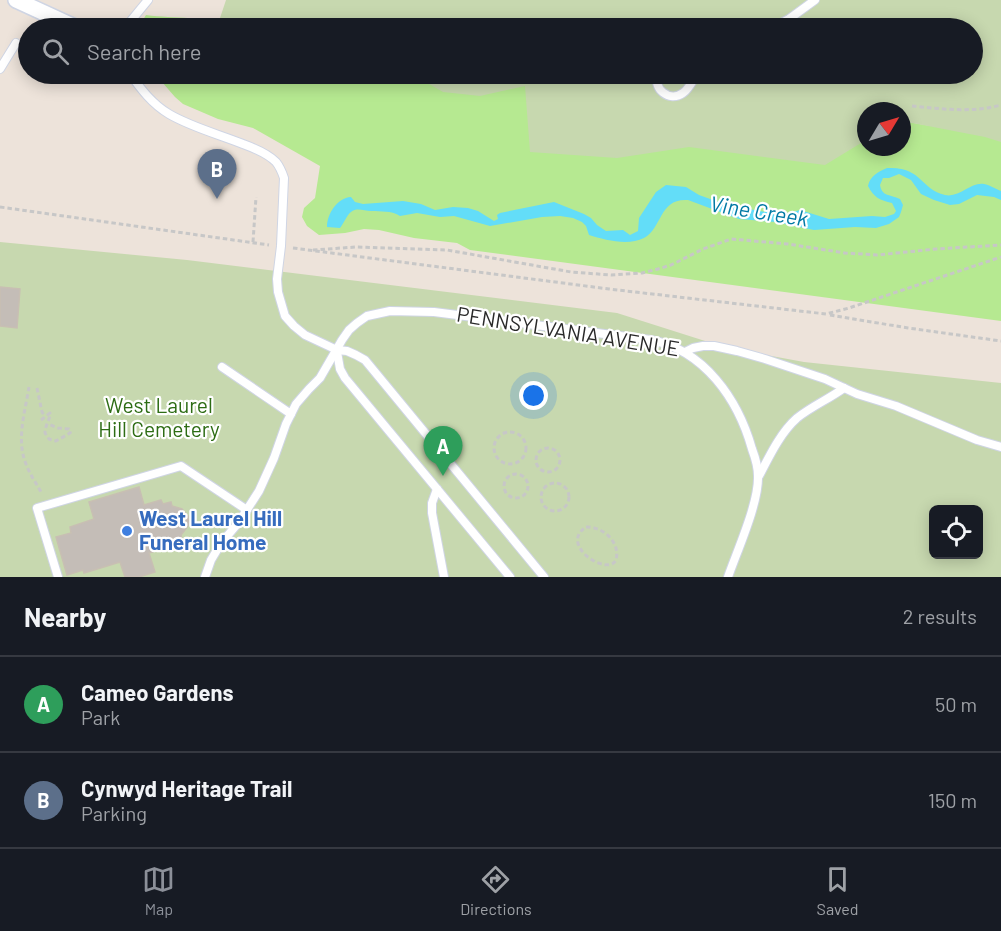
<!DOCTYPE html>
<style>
body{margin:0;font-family:Barlow,sans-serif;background:#20242c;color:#f1f3f6}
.controls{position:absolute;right:18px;bottom:18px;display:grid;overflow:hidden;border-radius:9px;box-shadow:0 3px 15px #0003}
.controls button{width:54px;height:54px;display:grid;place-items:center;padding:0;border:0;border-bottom:2px solid #363941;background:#171b24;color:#f1f3f6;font:30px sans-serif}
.compass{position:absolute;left:857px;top:102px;width:54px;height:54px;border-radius:50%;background:#171b24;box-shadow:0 3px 15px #0003;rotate:52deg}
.you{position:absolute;left:534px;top:396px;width:21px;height:21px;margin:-15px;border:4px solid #fff;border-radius:50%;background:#1a73e8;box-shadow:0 0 0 9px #1a73e833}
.badge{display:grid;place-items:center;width:39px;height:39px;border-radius:50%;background:#8c9099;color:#fff;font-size:20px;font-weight:700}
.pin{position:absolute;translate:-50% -50px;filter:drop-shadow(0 2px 3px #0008)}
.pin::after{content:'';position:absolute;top:32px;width:21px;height:18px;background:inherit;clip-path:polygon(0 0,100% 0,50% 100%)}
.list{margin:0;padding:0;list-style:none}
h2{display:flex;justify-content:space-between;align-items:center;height:78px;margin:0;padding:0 24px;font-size:26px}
h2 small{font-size:20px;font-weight:400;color:#9ea1a6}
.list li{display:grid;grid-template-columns:39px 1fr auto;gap:18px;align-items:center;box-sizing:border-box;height:96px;padding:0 24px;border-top:2px solid #363941}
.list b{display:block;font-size:22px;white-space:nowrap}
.list p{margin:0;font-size:20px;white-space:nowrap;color:#9ea1a6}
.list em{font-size:20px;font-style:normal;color:#9ea1a6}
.icon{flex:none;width:33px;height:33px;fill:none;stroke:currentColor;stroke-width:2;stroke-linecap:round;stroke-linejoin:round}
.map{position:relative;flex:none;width:1001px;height:577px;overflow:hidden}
.search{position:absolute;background:#171b24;box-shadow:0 3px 15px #0003;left:18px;right:18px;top:18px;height:66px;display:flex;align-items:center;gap:15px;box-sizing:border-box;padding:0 21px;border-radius:33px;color:#9ea1a6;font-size:22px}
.sheet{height:270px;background:#171b24}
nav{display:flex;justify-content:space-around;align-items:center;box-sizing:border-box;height:84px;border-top:2px solid #363941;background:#171b24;font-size:16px;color:#9ea1a6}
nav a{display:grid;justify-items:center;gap:3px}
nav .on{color:#8c9099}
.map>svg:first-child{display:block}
</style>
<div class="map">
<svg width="1001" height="577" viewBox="0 0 1001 577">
<rect width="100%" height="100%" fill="#ede3da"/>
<g fill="#b6e991">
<path d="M 146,15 C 175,19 205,15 233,28 L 138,28 Z"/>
<polygon points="155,74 428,74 505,81 866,128 866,147 902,147 902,121 931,126 1001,117 1001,321 470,250 457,243 414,238 379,230 364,229 345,233 319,235 307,226 302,217 304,208 315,198 320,166 253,128 218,119 183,104 175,97"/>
</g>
<g fill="#c7d8af" fill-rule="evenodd">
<polygon points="226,0 1001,0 1001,142 985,137 902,121 902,111 866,111 866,140 825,165 689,147 617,158 530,152 525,86 480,96 443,92 412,74 972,74 972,28 230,28 218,24"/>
<path d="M 0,242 L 187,260 L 617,313 L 724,347 L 804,362 L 1001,383 L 1001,577 L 0,577 ZM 934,509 L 978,509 L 978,554 L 934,554 Z"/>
</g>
<path fill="#63ddf8" d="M 887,168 C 922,166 920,189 945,195 C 960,198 970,182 984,184 C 990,185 996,189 1001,191 L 1001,200 L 994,197 L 977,195 L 959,204 L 950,205 L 934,200 L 921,194 L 911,180 L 899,174 L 889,178 L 883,178 L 880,185 C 882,197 890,194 900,199 L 903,205 L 901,212 L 899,217 L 889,224 L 876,228 L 855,227 L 814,230 L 775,222 L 739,219 L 688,200 C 659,198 663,227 644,238 C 628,246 605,240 589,235 L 586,226 L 582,222 L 573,218 L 560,216 L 542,217 L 490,226 L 454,216 L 440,217 L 417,213 L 400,216 C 390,210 382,212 371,211 C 364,211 357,207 351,212 C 347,215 344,223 340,228 L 327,227 C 327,214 337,198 351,197 L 355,202 L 363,204 L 403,201 L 421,204 L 435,210 L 453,207 L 468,208 L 478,211 L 494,221 L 498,219 L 497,215 L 500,213 L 554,202 L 584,214 L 591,218 L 597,225 L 606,231 L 623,230 L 630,235 L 638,231 L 639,218 L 656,192 L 666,185 L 686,187 L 699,195 L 727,205 L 765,212 L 767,209 L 785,214 L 800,210 L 829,219 L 872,216 L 885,217 L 894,214 L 896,211 L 892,203 C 880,200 874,198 868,186 C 870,176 878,172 887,168 Z"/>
<g fill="#c4bdb7" stroke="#c8bfb3" stroke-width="1.5">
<polygon points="0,287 20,289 17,328 0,326"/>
<polygon points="139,487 144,505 161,500 163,504 171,502 172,506 182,509 188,516 189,521 188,526 181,535 182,539 174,541 175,545 149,553 155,572 139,577 125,577 120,562 84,573 83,570 67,575 56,537 71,533 70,527 94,519 89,502"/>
</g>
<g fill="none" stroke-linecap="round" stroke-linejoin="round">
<defs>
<g id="service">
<polyline points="125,28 148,0"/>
<polyline points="772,28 789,19 815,0"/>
<polyline points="0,69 16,43"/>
<path d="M 130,74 C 141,89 152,104 169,114 C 191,127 218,134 243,144 C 254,148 267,153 276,162 C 280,167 282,172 284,178 L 281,246 L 277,279 L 278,292 L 285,316 L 294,326 L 305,335 L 337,350 L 347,351 L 356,355 L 365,360 L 544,577"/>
<path d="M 658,74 C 652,88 669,103 683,93 C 689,89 693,80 697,74"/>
<polyline points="337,352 340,369 345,378 510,577"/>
<polyline points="685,352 693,348 703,346 714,346 737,351 765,359 825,379 857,394 896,406 977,440 1001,447"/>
<polyline points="222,367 291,414"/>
<path d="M 759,476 C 769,457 780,433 797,418 C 812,406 829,399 844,388"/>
<polyline points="437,489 432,503 432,513 444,577"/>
<polyline points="58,577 37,508 181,466 247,510"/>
<path d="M 205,577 L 211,560 L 217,550 L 223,541 L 239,522 L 259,491 L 274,458 L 286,424 L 296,404 L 309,389 L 320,378 L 342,340 L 349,330 L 357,323 L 367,316 L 390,311 L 434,312 L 651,340 C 704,350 738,399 752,449 C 755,457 758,467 758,476 C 759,503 737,551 728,577"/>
</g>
<polyline id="minor" points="16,0 77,28"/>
</defs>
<use href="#service" stroke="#cfd5e4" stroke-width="10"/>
<use href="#minor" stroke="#cfd5e4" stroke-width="18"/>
<g stroke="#c7c7c7" stroke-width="3" stroke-dasharray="4.5 3" stroke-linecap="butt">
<path d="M 912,106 C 942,109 972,113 1001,105"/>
<polyline points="0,207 269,245"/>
<polyline points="253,242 256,197"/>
<polyline points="293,248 609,289 826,314 849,308 1001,257"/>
<polyline points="313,250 356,247 447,250 571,272 611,275 642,273 658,269 671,265 703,249 731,239 788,244 845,253 877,255 936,249 1001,245"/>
<polyline points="830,315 908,328 1001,341"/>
<path d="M 29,387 C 25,412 16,440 26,464 C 30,475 37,484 42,494"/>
<polyline points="37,388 42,412 45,416"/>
<path d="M 41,420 L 50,413 C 50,420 45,425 45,433 L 49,439 L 56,441 L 70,433 L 71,431 L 69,429 L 58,428 L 48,424"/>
<circle cx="510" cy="448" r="16"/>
<circle cx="548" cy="460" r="12"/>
<circle cx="516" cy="486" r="12"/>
<circle cx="555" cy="497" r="14"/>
<path d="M 586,527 C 602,526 621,542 616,560 C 608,577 558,545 586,527 Z"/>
</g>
<use href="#service" stroke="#fff" stroke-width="8"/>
<use href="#minor" stroke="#fff" stroke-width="15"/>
</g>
<circle fill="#3f7fe0" stroke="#fff" stroke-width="2" cx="127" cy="531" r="6"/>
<g text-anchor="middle" stroke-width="4.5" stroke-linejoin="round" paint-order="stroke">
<g font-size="21" fill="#292929" stroke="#fff">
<text transform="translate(568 332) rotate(9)" y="7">PENNSYLVANIA AVENUE</text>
</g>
<g font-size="21" fill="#2d6c14" stroke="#fff">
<text x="159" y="413">West Laurel<tspan x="159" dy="24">Hill Cemetery</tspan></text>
</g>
<g font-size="21" font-weight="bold" fill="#366cbe" stroke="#fff" text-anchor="start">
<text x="139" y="526">West Laurel Hill<tspan x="139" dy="24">Funeral Home</tspan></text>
</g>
<g font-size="22" font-style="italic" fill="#027aa5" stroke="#fff">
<text transform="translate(759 211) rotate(9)" y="8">Vine Creek</text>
</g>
</g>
</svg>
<div class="controls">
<button><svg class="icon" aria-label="locate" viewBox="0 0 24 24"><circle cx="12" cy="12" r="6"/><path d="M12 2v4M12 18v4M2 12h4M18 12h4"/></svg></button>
</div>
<svg class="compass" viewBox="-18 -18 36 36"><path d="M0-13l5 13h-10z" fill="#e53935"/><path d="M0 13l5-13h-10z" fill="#9ea1a6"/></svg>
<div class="you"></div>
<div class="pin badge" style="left:443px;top:476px;background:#2e9e5b">A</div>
<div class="pin badge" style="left:217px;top:199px;background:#5c6f8a">B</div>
<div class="search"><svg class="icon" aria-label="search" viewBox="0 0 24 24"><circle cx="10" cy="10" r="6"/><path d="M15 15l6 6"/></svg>Search here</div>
</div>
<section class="sheet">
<h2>Nearby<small>2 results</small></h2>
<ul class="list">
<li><span class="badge" style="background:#2e9e5b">A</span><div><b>Cameo Gardens</b><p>Park</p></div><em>50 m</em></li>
<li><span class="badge" style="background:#5c6f8a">B</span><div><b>Cynwyd Heritage Trail</b><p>Parking</p></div><em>150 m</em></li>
</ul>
</section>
<nav>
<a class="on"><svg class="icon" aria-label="map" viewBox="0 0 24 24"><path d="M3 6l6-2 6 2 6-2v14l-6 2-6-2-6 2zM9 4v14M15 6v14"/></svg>Map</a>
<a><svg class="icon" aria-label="directions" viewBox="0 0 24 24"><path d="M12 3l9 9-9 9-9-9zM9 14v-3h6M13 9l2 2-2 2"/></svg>Directions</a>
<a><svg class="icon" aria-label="saved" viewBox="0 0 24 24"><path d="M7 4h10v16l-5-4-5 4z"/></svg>Saved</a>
</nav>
